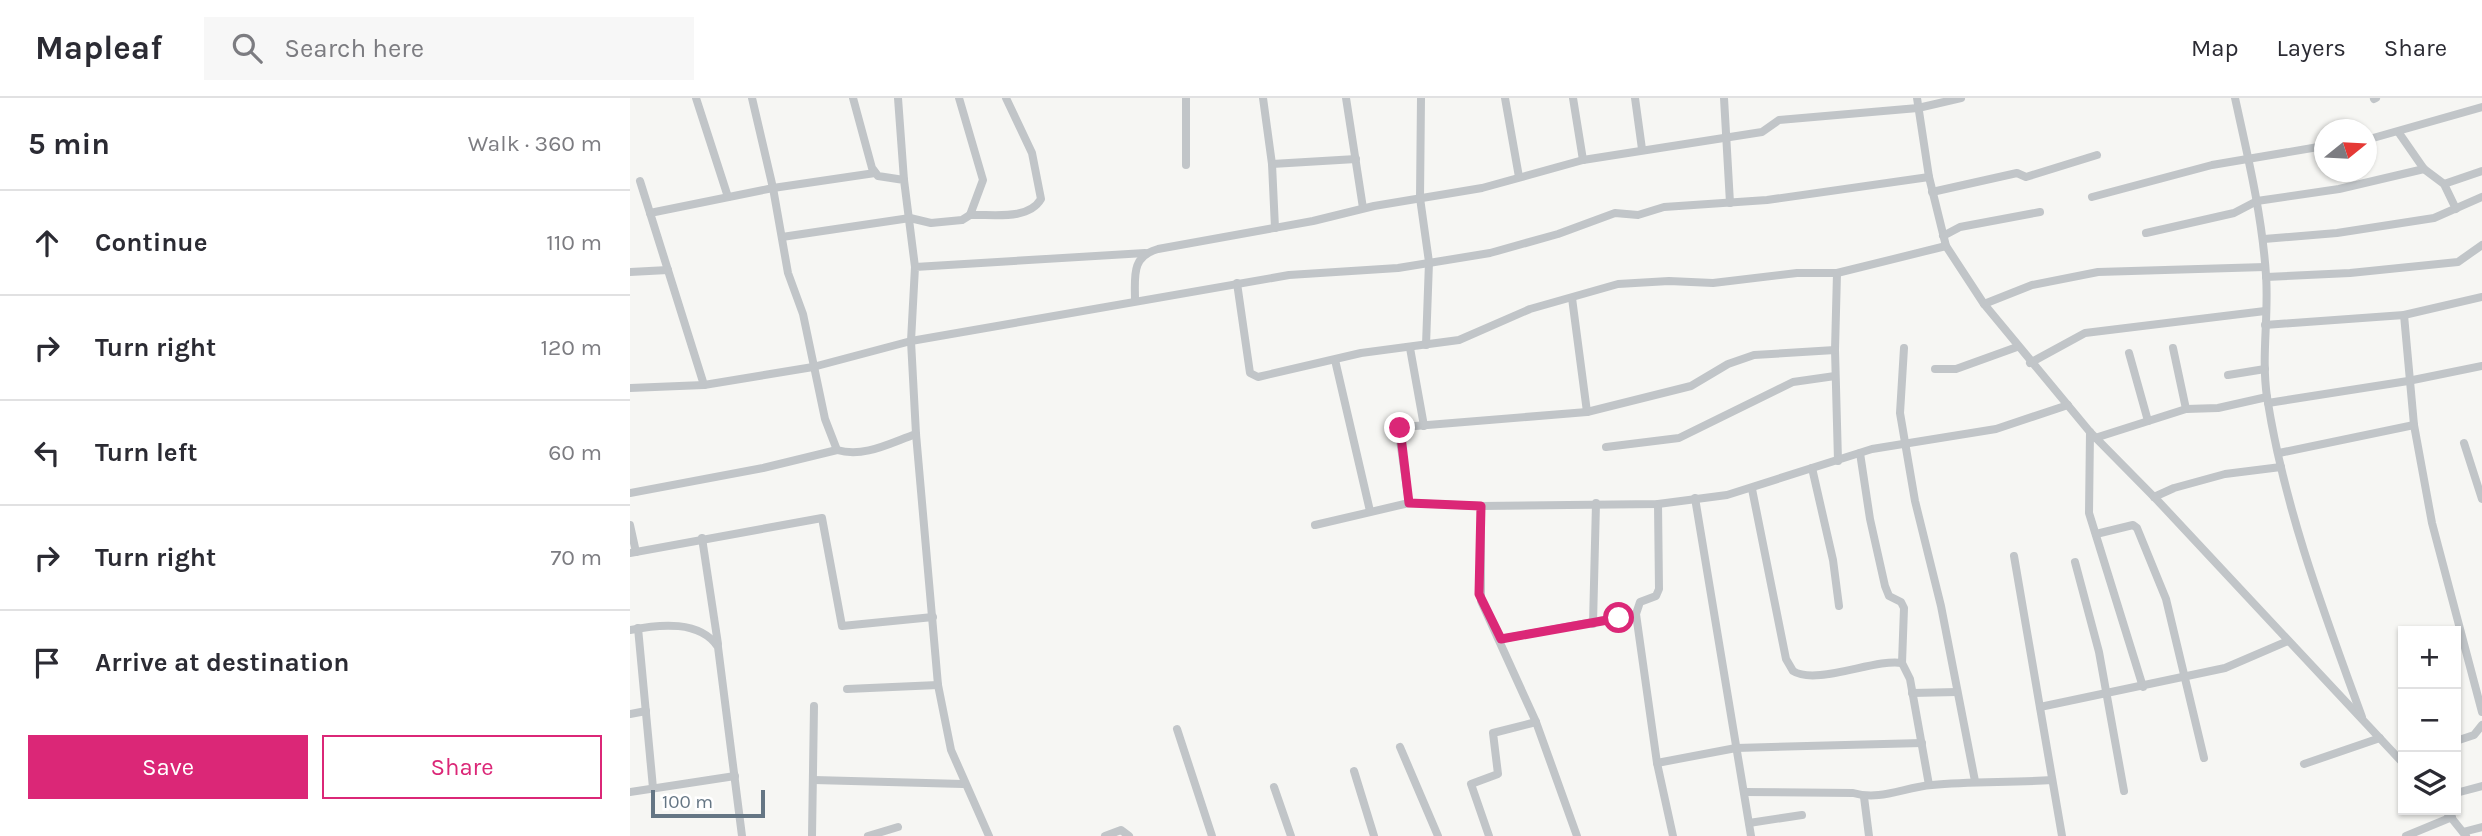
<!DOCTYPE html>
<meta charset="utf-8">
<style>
body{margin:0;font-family:Karla,sans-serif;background:#f7f7f7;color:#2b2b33}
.controls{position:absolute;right:21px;bottom:21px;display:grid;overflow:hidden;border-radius:0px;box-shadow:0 2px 5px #0004}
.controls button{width:63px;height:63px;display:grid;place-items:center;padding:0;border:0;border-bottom:2px solid #e1e1e2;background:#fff;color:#2b2b33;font:35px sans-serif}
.compass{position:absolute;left:1684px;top:21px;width:63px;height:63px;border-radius:50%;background:#fff;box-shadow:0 2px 5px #0004;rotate:72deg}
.scale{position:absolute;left:21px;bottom:18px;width:114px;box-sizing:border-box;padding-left:7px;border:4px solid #657684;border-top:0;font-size:19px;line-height:24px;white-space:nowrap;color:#657684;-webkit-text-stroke:5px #fff;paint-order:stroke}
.stop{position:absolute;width:21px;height:21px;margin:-16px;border:5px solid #db2777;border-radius:50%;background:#fff}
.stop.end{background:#db2777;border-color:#fff;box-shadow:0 2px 7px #0008}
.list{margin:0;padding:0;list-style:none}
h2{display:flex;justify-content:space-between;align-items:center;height:91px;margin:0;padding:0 28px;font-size:30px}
h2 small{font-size:23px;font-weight:400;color:#7c7c81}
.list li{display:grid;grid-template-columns:46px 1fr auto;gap:21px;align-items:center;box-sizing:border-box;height:105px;padding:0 28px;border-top:2px solid #e1e1e2}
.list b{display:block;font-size:26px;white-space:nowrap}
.list em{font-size:23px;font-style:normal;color:#7c7c81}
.actions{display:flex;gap:14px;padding:21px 28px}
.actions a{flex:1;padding:16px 0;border:2px solid #db2777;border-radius:0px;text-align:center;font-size:24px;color:#db2777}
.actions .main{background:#db2777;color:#fff}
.icon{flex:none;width:38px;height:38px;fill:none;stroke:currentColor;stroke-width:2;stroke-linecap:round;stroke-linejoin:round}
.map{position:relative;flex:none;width:1852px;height:738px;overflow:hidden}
header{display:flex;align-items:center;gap:42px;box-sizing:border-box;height:98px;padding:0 35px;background:#fff;border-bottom:2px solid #e1e1e2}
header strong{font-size:33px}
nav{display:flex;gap:38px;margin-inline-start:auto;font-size:24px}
.search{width:490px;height:63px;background:#f7f7f7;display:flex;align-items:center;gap:18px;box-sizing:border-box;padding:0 24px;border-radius:0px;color:#7c7c81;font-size:26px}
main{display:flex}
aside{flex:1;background:#fff}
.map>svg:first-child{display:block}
</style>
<header>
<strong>Mapleaf</strong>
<div class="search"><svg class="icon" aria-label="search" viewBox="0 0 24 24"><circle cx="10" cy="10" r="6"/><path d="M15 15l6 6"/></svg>Search here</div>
<nav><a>Map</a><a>Layers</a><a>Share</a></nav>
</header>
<main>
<aside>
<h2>5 min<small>Walk · 360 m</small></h2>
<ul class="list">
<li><svg class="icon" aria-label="ahead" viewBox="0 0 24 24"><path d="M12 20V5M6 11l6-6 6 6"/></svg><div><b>Continue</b></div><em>110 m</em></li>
<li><svg class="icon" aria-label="right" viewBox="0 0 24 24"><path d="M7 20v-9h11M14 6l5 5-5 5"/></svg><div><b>Turn right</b></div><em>120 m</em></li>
<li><svg class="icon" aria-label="left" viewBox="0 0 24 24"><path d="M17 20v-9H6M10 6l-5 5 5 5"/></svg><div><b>Turn left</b></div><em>60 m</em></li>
<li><svg class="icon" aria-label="right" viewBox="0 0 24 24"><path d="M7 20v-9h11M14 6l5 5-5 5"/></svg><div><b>Turn right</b></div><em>70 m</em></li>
<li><svg class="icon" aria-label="arrive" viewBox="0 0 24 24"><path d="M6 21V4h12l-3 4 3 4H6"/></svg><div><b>Arrive at destination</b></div></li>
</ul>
<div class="actions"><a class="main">Save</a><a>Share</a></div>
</aside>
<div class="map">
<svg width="1852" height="738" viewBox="0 0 1852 738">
<rect width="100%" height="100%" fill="#f6f6f3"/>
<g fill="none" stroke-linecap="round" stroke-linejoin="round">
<g stroke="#c1c5c8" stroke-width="8">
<polyline points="66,0 98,99"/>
<path d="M 122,0 L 143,90 L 158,175 L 173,216 L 195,321 L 207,352 C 234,360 260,345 286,336"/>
<polyline points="223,0 242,70 248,78 274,82 285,169"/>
<polyline points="268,0 274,82"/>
<polyline points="556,0 556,67"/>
<polyline points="633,0 642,66 645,130"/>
<polyline points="716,0 733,110"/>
<polyline points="791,0 790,100 799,164 796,247"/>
<polyline points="875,0 889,79"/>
<polyline points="943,0 953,62"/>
<polyline points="1005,0 1012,51"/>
<polyline points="1094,0 1100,105"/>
<polyline points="1287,0 1299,79 1316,148 1354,206 1460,334 1528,403 1773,665"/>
<path d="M 1605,0 C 1618,59 1632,117 1636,177 C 1639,218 1631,258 1637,299 C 1654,409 1694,515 1732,619"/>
<polyline points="1744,1 1746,0"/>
<polyline points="1769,35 1794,71 1814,86 1826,111"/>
<polyline points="1736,42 1852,9"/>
<polyline points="642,66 726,61"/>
<polyline points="10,83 74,287"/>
<polyline points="1814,86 1852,73"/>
<polyline points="1302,94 1387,75 1396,79 1467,57"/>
<polyline points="1462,99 1582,67 1694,48"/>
<polyline points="20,115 143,90 245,75"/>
<path d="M 340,117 C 362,116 398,123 411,101 L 402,55 L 376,0"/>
<polyline points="1516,135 1604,115 1627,103 1709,91 1794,71"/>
<polyline points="1313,138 1330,129 1410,114"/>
<polyline points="152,139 280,120 301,125 332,122 340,117 353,82 329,0"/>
<polyline points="1634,141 1707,135 1804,120 1852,99"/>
<polyline points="0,174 38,172"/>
<polyline points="1207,175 1205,252 1208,363"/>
<polyline points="1636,179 1720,175 1828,164 1852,147"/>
<polyline points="607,185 620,275 628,279 731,255 829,242 900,211 988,186 1039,183 1083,185 1167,175 1207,175 1316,148"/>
<polyline points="942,200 957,314"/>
<path d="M 505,202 C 505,179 501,158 528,151 L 683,123 L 744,108 L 852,90 L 953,62 L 1132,34 L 1149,22 L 1288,10 L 1331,0"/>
<polyline points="1354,206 1402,187 1468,174 1635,169"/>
<polyline points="1774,217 1784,327 1802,425 1852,614"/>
<polyline points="1635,227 1774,217 1852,199"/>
<polyline points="780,250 794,328"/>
<polyline points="1274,250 1270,315 1285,403 1311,508 1345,683"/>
<polyline points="1543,250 1556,311"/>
<polyline points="1499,255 1518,323"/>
<polyline points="705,262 740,413"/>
<polyline points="1400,265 1455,235 1635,213"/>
<polyline points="1305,271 1326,271 1387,249"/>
<polyline points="1598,277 1635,271"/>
<polyline points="0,290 74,287 183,269 281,243 659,177 768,170 860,155 928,136 985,115 1008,117 1034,109 1137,102 1299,79"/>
<polyline points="1638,305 1778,283 1852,268"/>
<polyline points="1460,334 1459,415 1513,589"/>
<polyline points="1465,340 1556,311 1588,310 1637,299"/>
<polyline points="1834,345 1852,401"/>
<polyline points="976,349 1049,340 1163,284 1205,278"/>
<polyline points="1230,355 1240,421 1255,488 1259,498 1271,504 1274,510 1272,565 1280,581 1299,687"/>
<polyline points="1649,355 1784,327"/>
<polyline points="1182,370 1203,462 1209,508"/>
<path d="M 1122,391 L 1156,561 L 1163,573 C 1186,588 1246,560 1272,565"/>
<polyline points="0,395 133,370 207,352"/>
<polyline points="1524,399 1544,390 1595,376 1651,369"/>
<polyline points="1065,400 1121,738"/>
<polyline points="779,405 769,335 773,329 957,314 1061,288 1098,266 1124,257 1205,252"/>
<polyline points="1028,406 1029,491 1026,498 1010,504 1006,516 1027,665 1043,738"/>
<polyline points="851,408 851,503 906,624 947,738"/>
<polyline points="0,427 6,454"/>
<polyline points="685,427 779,405 851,408 1028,406 1097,397 1242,351 1366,331 1438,307"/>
<polyline points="1466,436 1503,427 1507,430 1536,501 1574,660"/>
<polyline points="72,440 88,546"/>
<polyline points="0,455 192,420 212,528 303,519"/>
<polyline points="1384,458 1432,738"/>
<polyline points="1445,464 1469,554 1494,693"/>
<polyline points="963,526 966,405"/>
<polyline points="8,530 23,690"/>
<path d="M 0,532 C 30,526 70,522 88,549 L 112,738"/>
<polyline points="871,541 1006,516"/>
<polyline points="217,591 308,587"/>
<polyline points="1282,595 1327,594"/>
<polyline points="1410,609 1595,570 1658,543"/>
<polyline points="0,616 16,613"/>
<polyline points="547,631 582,738"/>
<polyline points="1826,643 1844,637 1852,627"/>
<polyline points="770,649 808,738"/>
<polyline points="1027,665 1106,650 1292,645"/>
<polyline points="1674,666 1750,640"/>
<polyline points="724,673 744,738"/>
<polyline points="184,682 333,686"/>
<polyline points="644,689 661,738"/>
<polyline points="0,694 105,678"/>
<path d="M 1115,694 L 1223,695 C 1251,703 1274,689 1302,687 C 1342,683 1382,685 1422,682"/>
<polyline points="1826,695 1852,688"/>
<polyline points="1234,699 1239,738"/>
<polyline points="1815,712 1836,738"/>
<polyline points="1119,725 1172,717"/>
<polyline points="1833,734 1852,729"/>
<polyline points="182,738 184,608"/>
<polyline points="238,738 268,729"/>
<polyline points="359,738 321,652 308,587 286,336 281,243 285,169 515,155"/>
<polyline points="475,738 491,732 499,738"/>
<polyline points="859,738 841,686 868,676 863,635 906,624"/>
<polyline points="1776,738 1822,719"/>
</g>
</g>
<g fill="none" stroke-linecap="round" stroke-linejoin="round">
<polyline stroke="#db2777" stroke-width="9" points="770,330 779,405 851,408 849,496 871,541 989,520"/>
</g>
</svg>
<div class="controls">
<button>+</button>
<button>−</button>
<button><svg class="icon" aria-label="layers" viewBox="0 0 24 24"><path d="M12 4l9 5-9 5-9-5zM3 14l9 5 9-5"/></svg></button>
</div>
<svg class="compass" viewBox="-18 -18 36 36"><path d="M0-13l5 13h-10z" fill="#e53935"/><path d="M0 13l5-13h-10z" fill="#7c7c81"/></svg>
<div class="scale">100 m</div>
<div class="stop" style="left:989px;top:520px"></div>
<div class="stop end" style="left:770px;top:330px"></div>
</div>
</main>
